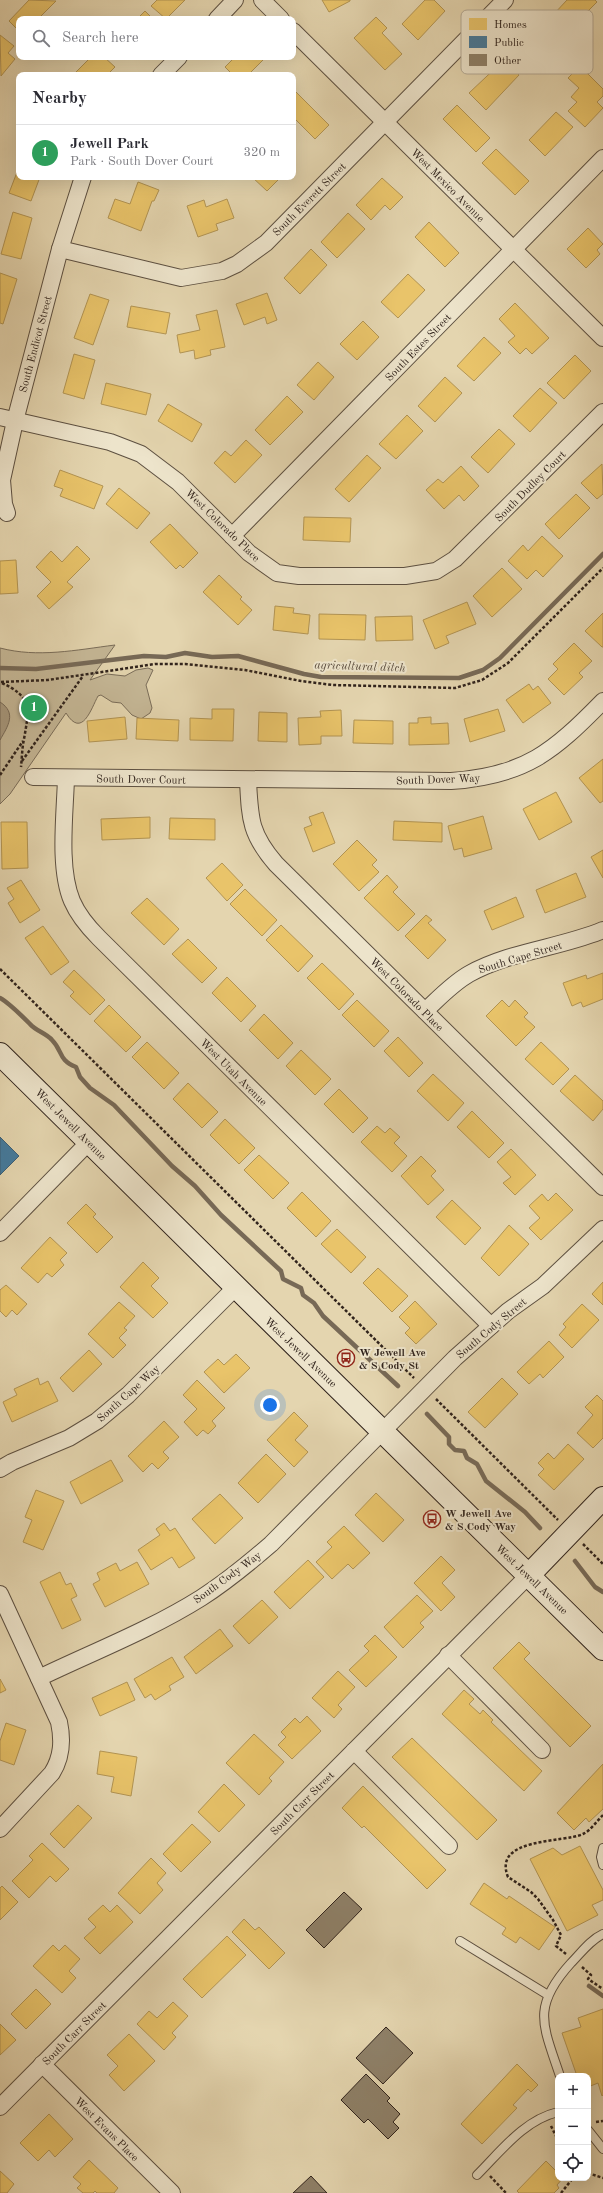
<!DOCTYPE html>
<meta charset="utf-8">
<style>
body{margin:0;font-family:"Old Standard TT",serif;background:#f7f7f7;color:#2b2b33}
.controls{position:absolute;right:12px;bottom:12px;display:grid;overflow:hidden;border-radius:8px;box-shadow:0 4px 16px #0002}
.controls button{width:36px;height:36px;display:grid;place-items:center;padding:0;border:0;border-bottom:1px solid #e1e1e2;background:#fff;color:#2b2b33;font:20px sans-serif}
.you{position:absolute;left:270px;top:1405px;width:14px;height:14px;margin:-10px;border:3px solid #fff;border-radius:50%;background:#1a73e8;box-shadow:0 0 0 6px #1a73e833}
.badge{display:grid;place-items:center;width:26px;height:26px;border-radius:50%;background:#111827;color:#fff;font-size:13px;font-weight:700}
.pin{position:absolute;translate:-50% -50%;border:2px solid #fff;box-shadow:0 1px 4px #0006}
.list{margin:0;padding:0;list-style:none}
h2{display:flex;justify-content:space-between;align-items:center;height:52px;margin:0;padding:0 16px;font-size:17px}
h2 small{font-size:13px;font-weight:400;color:#7c7c81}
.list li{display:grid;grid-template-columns:26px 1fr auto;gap:12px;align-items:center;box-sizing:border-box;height:56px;padding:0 16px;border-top:1px solid #e1e1e2}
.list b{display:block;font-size:15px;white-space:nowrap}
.list p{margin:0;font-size:13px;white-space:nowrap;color:#7c7c81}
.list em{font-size:13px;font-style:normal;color:#7c7c81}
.icon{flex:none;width:22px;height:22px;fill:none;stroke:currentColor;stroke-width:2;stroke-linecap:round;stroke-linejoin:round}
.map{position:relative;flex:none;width:603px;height:2193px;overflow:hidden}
.search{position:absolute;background:#fff;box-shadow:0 4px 16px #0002;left:16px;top:16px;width:280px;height:44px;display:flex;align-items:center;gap:10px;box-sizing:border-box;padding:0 14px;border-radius:8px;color:#7c7c81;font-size:15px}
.panel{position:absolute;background:#fff;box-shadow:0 4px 16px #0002;left:16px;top:72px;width:280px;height:108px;border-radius:8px}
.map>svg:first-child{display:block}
</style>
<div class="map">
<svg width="603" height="2193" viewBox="0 0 603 2193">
<rect width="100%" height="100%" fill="#e4d5af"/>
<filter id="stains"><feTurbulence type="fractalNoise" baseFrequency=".005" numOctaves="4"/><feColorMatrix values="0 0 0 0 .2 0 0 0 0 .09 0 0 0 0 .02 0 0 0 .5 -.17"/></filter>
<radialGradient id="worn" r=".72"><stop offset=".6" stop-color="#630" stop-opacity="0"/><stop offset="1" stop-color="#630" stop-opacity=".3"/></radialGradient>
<path fill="#c5b796" stroke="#7a6d59" d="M 115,645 L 90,680 L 107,674 L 125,676 L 136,670 L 148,668 L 153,670 L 146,685 L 152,708 L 150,713 L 141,719 L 132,715 L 121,703 L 112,702 L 101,695 L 98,696 C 91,709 82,739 66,713 L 10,794 L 0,804 L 0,648 C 38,658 76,650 115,645 Z"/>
<path fill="#a7987d" stroke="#776956" d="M 0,702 C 17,713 8,726 0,740 Z"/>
<g fill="#e9c46a" stroke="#b29453">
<polygon points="29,0 56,1 38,19 19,19 19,31 9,21"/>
<polygon points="157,0 185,0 166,19 151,6"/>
<polygon points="322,0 350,0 350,1 329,12"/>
<polygon points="425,0 434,0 445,11 418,40 402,24"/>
<polygon points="567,0 595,0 597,2 569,30 553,15"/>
<polygon points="145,11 153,19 137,19"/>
<polygon points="376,17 387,28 382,33 402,54 385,70 354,38"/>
<polygon points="0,35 14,46 8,53 15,59 1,76"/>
<polygon points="91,57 104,57 115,67 107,75 73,75"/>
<polygon points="235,57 262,57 264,59 248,75 233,75 225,67"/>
<polygon points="504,60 519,75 486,110 469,93"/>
<polygon points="580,66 603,89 603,96 597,102 603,108 585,127 568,111 577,102 571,97 579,88 568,78"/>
<polygon points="296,92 329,125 315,139 293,117 293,95"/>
<polygon points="457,105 490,138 476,152 443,119"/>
<polygon points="556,112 573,127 545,156 529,140"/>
<polygon points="496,149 529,181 515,195 482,163"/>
<polygon points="19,167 19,177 40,177 31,201 9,193"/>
<polygon points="252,177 281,177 267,191"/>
<polygon points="382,178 403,197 390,210 385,205 371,220 356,205"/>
<polygon points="138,182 159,190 154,201 152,201 141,231 108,218 115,199 130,204"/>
<polygon points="227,199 234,218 216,224 218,230 198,237 187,206 204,200 206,207"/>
<polygon points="13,212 32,218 21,259 1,254"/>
<polygon points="348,213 365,229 337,258 321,242"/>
<polygon points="429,222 459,253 445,267 415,237"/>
<polygon points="588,228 603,244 597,250 600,254 586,268 567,249"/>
<polygon points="311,249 327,265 300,294 284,278"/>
<polygon points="0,273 17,279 3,324 0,323"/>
<polygon points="408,274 425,290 398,318 381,302"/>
<polygon points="267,293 277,320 267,324 265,317 244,325 236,304"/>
<polygon points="90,294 109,300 93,345 74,338"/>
<polygon points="515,303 549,338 532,354 526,348 520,354 508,342 515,336 499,319"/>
<polygon points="131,306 170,313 166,334 127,327"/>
<polygon points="217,310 225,347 210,350 211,355 195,359 194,350 180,353 177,335 200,330 196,315"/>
<polygon points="363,321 379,337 357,360 340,344"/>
<polygon points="484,337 501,353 474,381 457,366"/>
<polygon points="74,354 95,360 84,399 63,393"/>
<polygon points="575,355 591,371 564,399 547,383"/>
<polygon points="318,362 334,377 314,400 297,385"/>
<polygon points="445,377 462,393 435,422 418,406"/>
<polygon points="106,383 151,394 146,415 101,404"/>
<polygon points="540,388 557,403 530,432 513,416"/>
<polygon points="287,396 303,412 270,445 255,430"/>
<polygon points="168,404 202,424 192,442 158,421"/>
<polygon points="407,415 423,431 396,459 379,444"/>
<polygon points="499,429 515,444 488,473 471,457"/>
<polygon points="246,440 262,455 235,483 214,463 225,451 231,456"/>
<polygon points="367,455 381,468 349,502 335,489"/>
<polygon points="602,464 603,494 597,499 581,483"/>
<polygon points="461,466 479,486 464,501 459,495 444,509 426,490 438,479 443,483"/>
<polygon points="60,470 103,486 94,509 60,496 63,489 54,486"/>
<polygon points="119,488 150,513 137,529 106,504"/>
<polygon points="576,494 590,508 559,539 545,524"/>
<polygon points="304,517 351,518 350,542 303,540"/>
<polygon points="170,524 198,553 183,568 180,565 176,569 150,542"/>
<polygon points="542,536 563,556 543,577 536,570 527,579 508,561 523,545 528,551"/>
<polygon points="77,546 90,559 67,582 73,587 49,609 37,596 51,582 36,567 51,551 62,562"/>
<polygon points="16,560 18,593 0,594 0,561"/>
<polygon points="502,568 522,589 492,617 473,596"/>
<polygon points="219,575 242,597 240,599 252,610 238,625 203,592"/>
<polygon points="467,602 476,624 446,636 449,643 435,649 423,620"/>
<polygon points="275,606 294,608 293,613 310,615 308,634 273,630"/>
<polygon points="603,613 603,647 602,647 585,631"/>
<polygon points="319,614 366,615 365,640 319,639"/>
<polygon points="412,616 413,640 376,641 375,617"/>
<polygon points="574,643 592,661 579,673 583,677 564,695 548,679 558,669 553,664"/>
<polygon points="529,684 533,690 538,686 551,703 523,723 506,700"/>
<polygon points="212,709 234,709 233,741 190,740 190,718 212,719"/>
<polygon points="498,709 505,731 470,742 464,719"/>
<polygon points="341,710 342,736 321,736 321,744 299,745 298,718 321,717 320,711"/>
<polygon points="259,712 287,713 287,742 258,741"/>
<polygon points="125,717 127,739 89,742 87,721"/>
<polygon points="431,717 431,724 448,723 449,744 409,745 409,723 418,723 418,718"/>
<polygon points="137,718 179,720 178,741 136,739"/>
<polygon points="354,720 393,721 393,744 353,743"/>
<polygon points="603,759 603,801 600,803 579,778"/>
<polygon points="556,792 572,822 539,840 523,809"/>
<polygon points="323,812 335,843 313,852 304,828 312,825 309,817"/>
<polygon points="483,816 492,849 464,857 462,848 454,850 448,826"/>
<polygon points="150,817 150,838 102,840 101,819"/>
<polygon points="170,818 215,819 215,840 169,839"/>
<polygon points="394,821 442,823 442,842 393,840"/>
<polygon points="1,822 27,822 28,868 2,869"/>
<polygon points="357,840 377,860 372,865 379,872 359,891 333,864"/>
<polygon points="603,850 603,878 591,857"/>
<polygon points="222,863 243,885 227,901 206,878"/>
<polygon points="576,873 586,897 545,913 536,890"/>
<polygon points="387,875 398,887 393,892 415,914 398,931 364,898"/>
<polygon points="21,880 40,910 20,923 8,903 14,899 7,888"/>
<polygon points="245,889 277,920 262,936 230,904"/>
<polygon points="516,897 524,917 492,930 484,911"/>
<polygon points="147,898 179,929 164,945 131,913"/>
<polygon points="426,915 432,920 428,923 446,940 428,959 405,936"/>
<polygon points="281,925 313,956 298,972 266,940"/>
<polygon points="43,926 69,962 51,975 25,938"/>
<polygon points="188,939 217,968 202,983 172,954"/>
<polygon points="322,963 354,994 339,1010 307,978"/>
<polygon points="74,970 105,1000 90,1015 70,996 74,992 63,982"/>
<polygon points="603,973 603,999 583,1007 581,1002 572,1006 563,983 586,975 587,979"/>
<polygon points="227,977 256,1006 241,1022 212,993"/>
<polygon points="357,1000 389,1031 374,1047 342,1015"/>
<polygon points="502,1000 509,1007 515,1000 528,1013 524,1017 535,1027 516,1046 486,1016"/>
<polygon points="109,1005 141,1037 126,1052 94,1021"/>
<polygon points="264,1014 293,1043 278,1059 249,1030"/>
<polygon points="398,1037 423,1063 409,1077 384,1051"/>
<polygon points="147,1042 179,1073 164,1089 132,1057"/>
<polygon points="541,1042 569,1069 553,1085 525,1059"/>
<polygon points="301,1050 331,1079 315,1095 286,1066"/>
<polygon points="433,1074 464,1103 448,1121 417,1091"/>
<polygon points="575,1075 603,1101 603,1109 593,1121 560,1091"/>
<polygon points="188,1083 218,1112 202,1128 173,1099"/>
<polygon points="339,1089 368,1118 353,1133 324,1104"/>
<polygon points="472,1111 504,1143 489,1158 457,1127"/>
<polygon points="225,1119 255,1148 239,1164 210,1135"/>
<polygon points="377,1126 385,1133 390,1128 400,1137 394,1143 407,1156 392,1172 361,1142"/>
<polygon points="511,1149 536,1175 515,1195 503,1183 511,1177 497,1162"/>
<polygon points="259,1155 289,1183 273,1199 244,1170"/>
<polygon points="421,1156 436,1171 431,1176 444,1190 428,1205 401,1176"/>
<polygon points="302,1192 331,1221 316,1237 287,1208"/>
<polygon points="556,1193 573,1210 541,1240 529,1228 540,1218 529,1206 542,1194 548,1201"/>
<polygon points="452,1200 481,1228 465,1245 436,1217"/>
<polygon points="86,1204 96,1214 93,1217 113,1237 97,1253 67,1223"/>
<polygon points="509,1225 529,1244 499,1276 481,1258"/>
<polygon points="337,1229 366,1257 351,1273 321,1244"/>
<polygon points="50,1237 67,1253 60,1260 64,1265 52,1277 47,1273 38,1283 21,1268"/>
<polygon points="143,1262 159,1278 151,1286 168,1303 153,1318 120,1287"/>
<polygon points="378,1268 408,1296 392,1312 363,1283"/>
<polygon points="603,1282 603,1305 592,1294"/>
<polygon points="6,1285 27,1304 17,1315 12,1310 6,1317 0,1311 0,1290"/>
<polygon points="415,1301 437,1324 416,1344 405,1333 410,1328 399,1317"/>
<polygon points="119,1302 135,1316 124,1328 127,1330 119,1338 126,1345 113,1358 88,1334"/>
<polygon points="582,1304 599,1320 572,1348 559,1335 566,1327 563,1324"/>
<polygon points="549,1341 564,1357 543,1378 540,1374 529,1384 517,1372"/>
<polygon points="89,1350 102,1364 73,1392 60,1378"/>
<polygon points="236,1354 250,1368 224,1393 204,1372 218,1359 224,1365"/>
<polygon points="38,1378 40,1385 48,1381 58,1401 12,1422 3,1402 17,1395 14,1389"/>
<polygon points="502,1378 518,1394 485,1428 468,1412"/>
<polygon points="197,1380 225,1408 212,1421 216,1426 208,1434 203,1430 197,1436 184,1422 197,1409 183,1395"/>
<polygon points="597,1395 603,1401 603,1438 593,1448 577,1433 593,1415 585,1407"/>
<polygon points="294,1412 308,1426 295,1440 308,1452 294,1467 267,1440"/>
<polygon points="164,1421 179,1437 163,1452 169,1458 158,1469 152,1463 143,1472 128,1456"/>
<polygon points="568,1444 584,1459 554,1490 538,1475 544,1469 538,1463 548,1453 554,1459"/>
<polygon points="266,1454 286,1474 258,1503 238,1483"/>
<polygon points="111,1460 123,1481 81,1504 70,1482"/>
<polygon points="36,1490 64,1501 43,1550 23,1542 32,1520 25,1517"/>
<polygon points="376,1493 404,1520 383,1542 355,1515"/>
<polygon points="220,1494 243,1518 215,1544 192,1519"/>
<polygon points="164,1523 170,1531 175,1528 195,1558 179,1568 172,1557 151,1570 138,1550 160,1535 156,1529"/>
<polygon points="344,1526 370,1553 353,1569 348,1564 332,1579 316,1562 332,1547 327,1542"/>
<polygon points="441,1556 455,1570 442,1583 455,1597 441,1611 414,1583"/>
<polygon points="308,1560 324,1577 290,1609 274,1592"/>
<polygon points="137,1562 149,1584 105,1607 93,1584 100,1580 97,1573 116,1563 120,1571"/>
<polygon points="60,1572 66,1585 71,1583 77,1596 71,1599 81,1620 62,1629 40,1582"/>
<polygon points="417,1595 433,1611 420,1623 424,1627 403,1648 384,1627"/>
<polygon points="262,1600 278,1617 249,1644 233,1626"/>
<polygon points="220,1629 233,1646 196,1674 184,1657"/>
<polygon points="375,1635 397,1657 366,1687 349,1670 369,1651 364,1646"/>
<polygon points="519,1642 530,1653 524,1659 591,1726 570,1747 493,1668"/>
<polygon points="172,1657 184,1677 169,1686 171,1690 155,1700 151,1694 145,1698 134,1679"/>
<polygon points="338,1671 355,1687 338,1705 342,1709 334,1718 312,1698"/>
<polygon points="0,1679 6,1690 0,1693"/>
<polygon points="127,1682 135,1700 100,1716 92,1698"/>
<polygon points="464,1690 474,1699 469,1704 480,1714 483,1710 493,1720 491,1722 542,1771 524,1791 442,1714"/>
<polygon points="307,1716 321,1731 292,1759 278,1745 286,1737 281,1732 295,1718 300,1723"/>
<polygon points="6,1723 26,1730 14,1765 0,1760 0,1741"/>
<polygon points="254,1734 284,1762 269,1778 272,1781 259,1795 226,1763"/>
<polygon points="412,1738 497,1820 477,1840 392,1757"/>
<polygon points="100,1751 137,1757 131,1796 111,1792 114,1777 97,1774"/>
<polygon points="603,1764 603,1809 589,1822 586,1818 574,1830 557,1813"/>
<polygon points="224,1784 245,1805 219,1832 198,1812"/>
<polygon points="363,1786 446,1870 427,1889 364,1826 362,1828 342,1808"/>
<polygon points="78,1805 92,1818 64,1848 50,1834"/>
<polygon points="192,1824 211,1842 181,1872 163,1854"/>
<polygon points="42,1843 69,1869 56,1882 50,1876 29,1898 12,1881 33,1860 29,1856"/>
<polygon points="580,1846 603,1890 603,1900 592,1905 598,1915 567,1931 530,1859 553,1848 562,1855"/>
<polygon points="151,1858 166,1873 157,1883 163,1890 140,1914 118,1893"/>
<polygon points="484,1883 507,1899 509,1896 555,1927 539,1950 520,1937 516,1943 502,1934 506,1928 470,1904"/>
<polygon points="2,1886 18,1902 0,1920 0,1888"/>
<polygon points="103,1905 110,1912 117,1905 133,1922 100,1954 84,1938 96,1927 88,1919"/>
<polygon points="244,1919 255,1930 259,1927 285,1953 269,1969 232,1932"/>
<polygon points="227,1936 246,1955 202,1998 183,1979"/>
<polygon points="53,1945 59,1951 65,1945 80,1959 69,1971 76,1978 62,1993 33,1966"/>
<polygon points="36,1989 51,2004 26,2029 11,2014"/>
<polygon points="173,2002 188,2016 172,2033 176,2037 164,2050 137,2024 149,2011 157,2018"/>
<polygon points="603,2009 603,2095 602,2096 598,2083 588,2087 588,2076 577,2076 562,2033 581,2027 578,2018"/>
<polygon points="0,2024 16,2040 0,2055"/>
<polygon points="129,2034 155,2061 124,2091 109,2075 118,2066 107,2055"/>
<polygon points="517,2064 538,2085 531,2092 528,2089 513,2105 517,2108 482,2144 461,2124"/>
<polygon points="49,2114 73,2139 55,2157 49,2150 38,2161 20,2143"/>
<polygon points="89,2160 118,2188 114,2193 97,2193 95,2191 93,2193 83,2193 77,2188 81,2184 73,2177"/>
<polygon points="546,2161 558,2173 558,2178 563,2178 557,2185 559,2188 554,2193 519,2193 517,2191"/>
<polygon points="0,2171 14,2184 7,2193 0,2193"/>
</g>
<polygon fill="#457b9d" stroke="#3f6176" points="0,1137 19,1156 0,1175"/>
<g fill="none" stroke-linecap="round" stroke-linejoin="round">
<g stroke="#776956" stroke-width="4.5">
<polyline points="0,668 36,669 144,656 166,657 185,653 212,657 238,656 304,674 321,677 459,678 483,670 500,658 603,554"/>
<path d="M 0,998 C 9,1003 22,1016 30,1024 C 36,1031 46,1033 52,1040 C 63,1051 58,1060 76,1067 L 80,1077 L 90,1088 L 114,1105 L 172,1166 L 195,1186 L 221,1215 L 281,1271 L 283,1279 L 301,1288 L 303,1295 L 314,1303 L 323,1316 L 398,1386"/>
<polyline points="427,1414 449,1437 449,1444 455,1450 464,1451 467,1458 477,1464 486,1481 525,1512 540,1528"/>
<polyline points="575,1561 595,1587 603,1592"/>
<polyline points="589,1986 603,1996"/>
</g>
</g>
<g fill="#8e8068" stroke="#30231c">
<polygon points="344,1892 362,1909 324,1948 306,1930"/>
<polygon points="386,2027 413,2053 383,2084 356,2058"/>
<polygon points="366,2074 390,2098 387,2101 400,2114 393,2122 399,2128 388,2139 368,2119 364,2123 341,2100"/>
<polygon points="311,2176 327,2193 293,2193"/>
</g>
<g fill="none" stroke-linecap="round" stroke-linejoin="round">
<defs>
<g id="lane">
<polyline points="603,1848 601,1857 603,1865"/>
<polyline points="460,1941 548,1995"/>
<path d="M 560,2076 C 543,2025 531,2007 571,1963 C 581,1953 590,1940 603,1934"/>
<polyline points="588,2130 603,2149"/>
<path d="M 477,2175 C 501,2151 524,2120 558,2112"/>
</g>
<g id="street">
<polyline points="262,0 281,19"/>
<polyline points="217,19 235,0"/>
<polyline points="293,31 603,338"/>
<polyline points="161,75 179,57"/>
<polyline points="60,249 181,278 222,271 237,264 266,243 505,0"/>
<polyline points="0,417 110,442 141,454 178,482 249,553 277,573 299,576 405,576 436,571 455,559 603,412"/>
<polyline points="7,513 4,504 2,480 15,421 60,249 83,177"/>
<polyline points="232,536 603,158"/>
<path d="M 33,777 L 451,781 C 525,776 553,752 603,701"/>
<path d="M 66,778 C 65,814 58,868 72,901 C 78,915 88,927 99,938 L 491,1326"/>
<path d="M 248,781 C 250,819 250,834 276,864 L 603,1187"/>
<path d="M 425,1011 C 439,998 453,983 469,974 C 510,951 560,948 603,930"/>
<polyline points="0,1233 89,1142"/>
<polyline points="0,1469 12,1462 69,1438 97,1421 128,1395 235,1288"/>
<path d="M 0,1594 L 59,1722 C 63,1741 62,1757 52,1773 L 0,1829"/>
<polyline points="448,1655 542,1750"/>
<path d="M 39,1678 C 93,1652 150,1630 201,1598 C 226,1582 249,1563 271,1544 L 455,1358 L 508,1311 L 543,1286 L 603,1229"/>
<polyline points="354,1751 449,1846"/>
<polyline points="42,2064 172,2193"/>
<polyline points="0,2107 528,1576"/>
</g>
<g id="secondary">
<polyline points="0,1054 603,1649"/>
<polyline points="528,1576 603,1498"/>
</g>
</defs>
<use href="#lane" stroke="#5d5041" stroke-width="10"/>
<use href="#street" stroke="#5d5041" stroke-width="18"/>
<use href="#secondary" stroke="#30231c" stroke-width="24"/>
<g stroke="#30231c" stroke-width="2.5" stroke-dasharray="3 2" stroke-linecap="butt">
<polyline points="1,682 48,680 155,664 185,664 245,670 301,681 333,685 455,688 482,680 508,663 603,568"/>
<path d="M 2,683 C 33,697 29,710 24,739 C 22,748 22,758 21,767"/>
<polyline points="22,761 83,676"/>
<polyline points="0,775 23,741"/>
<polyline points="0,969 414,1378"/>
<polyline points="436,1399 558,1520"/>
<polyline points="583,1544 603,1564"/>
<path d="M 566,1954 L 556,1946 L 561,1935 L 553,1920 L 538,1899 L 531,1892 L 508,1877 C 492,1837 564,1843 583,1834 C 590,1831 597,1821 603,1815"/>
<polyline points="582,1967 591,1975 588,1979 603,1989"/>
<polyline points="596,2122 603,2121"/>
<polyline points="551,2126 558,2140"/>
<polyline points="588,2173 603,2178"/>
<polyline points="490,2176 506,2193"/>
<polyline points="561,2193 573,2178"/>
</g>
<use href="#lane" stroke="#ede4cb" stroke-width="8"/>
<use href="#street" stroke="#ede4cb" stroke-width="16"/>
<use href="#secondary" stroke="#ede4cb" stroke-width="22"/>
</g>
<defs>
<symbol id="bus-ring" viewBox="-11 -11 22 22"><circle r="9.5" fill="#ede4cb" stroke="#8f2418" stroke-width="1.5"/><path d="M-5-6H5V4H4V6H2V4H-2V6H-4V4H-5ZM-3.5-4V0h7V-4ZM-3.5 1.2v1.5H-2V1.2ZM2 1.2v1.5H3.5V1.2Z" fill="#8f2418"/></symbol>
</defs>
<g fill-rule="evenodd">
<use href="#bus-ring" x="336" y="1348" width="20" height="20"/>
<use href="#bus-ring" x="422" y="1509" width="20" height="20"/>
</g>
<g text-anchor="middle" stroke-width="4" stroke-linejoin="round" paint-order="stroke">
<g font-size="11" fill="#30231c" stroke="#ede4cb">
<text transform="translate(448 185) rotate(45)" y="4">West Mexico Avenue</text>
<text transform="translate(309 199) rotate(-45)" y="4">South Everett Street</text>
<text transform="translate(35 344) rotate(-75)" y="4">South Endicot Street</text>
<text transform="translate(418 347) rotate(-46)" y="4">South Estes Street</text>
<text transform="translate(530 486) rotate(-45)" y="4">South Dudley Court</text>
<text transform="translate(223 525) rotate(44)" y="4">West Colorado Place</text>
<text transform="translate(141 779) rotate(1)" y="4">South Dover Court</text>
<text transform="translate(438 779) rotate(-2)" y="4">South Dover Way</text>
<text transform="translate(520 957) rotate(-17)" y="4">South Cape Street</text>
<text transform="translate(407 994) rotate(45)" y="4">West Colorado Place</text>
<text transform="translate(234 1072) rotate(45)" y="4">West Utah Avenue</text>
<text transform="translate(71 1124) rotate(45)" y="4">West Jewell Avenue</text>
<text transform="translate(491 1328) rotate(-40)" y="4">South Cody Street</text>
<text transform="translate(301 1352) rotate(44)" y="4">West Jewell Avenue</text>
<text transform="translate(128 1393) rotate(-42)" y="4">South Cape Way</text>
<text transform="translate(227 1577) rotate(-36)" y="4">South Cody Way</text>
<text transform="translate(532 1579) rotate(44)" y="4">West Jewell Avenue</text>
<text transform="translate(302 1803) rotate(-45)" y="4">South Carr Street</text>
<text transform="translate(74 2033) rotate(-45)" y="4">South Carr Street</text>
<text transform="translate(107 2129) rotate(45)" y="4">West Evans Place</text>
</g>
<g font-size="11" font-weight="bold" fill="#30231c" stroke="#ede4cb" text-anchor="start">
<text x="359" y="1356">W Jewell Ave<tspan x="359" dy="13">&amp; S Cody St</tspan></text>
<text x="445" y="1517">W Jewell Ave<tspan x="445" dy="13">&amp; S Cody Way</tspan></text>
</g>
<g font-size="12" font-style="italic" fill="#5a4c3e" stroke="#ede4cb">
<text transform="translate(360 666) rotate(2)" y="4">agricultural ditch</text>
</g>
</g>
<rect x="461" y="10" width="132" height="64" rx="6" fill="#ede4cb" stroke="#b4aa96" stroke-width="1"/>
<rect x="469" y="18" width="18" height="12" fill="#e9c46a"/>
<rect x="469" y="36" width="18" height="12" fill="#457b9d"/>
<rect x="469" y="54" width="18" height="12" fill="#8e8068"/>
<g font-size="11" fill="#30231c">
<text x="494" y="28">Homes</text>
<text x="494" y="46">Public</text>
<text x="494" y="64">Other</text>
</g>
<rect width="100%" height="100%" filter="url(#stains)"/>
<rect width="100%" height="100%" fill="url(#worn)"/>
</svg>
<div class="controls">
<button>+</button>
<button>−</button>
<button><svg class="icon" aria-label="locate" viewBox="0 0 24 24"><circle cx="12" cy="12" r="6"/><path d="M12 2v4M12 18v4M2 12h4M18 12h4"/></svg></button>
</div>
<div class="you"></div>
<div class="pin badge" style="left:34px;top:708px;background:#2e9e5b">1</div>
<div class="search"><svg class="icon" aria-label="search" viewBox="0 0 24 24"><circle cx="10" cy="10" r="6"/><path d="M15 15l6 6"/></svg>Search here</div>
<section class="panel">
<h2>Nearby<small></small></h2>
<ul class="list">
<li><span class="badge" style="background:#2e9e5b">1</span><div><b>Jewell Park</b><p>Park · South Dover Court</p></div><em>320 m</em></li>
</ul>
</section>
</div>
